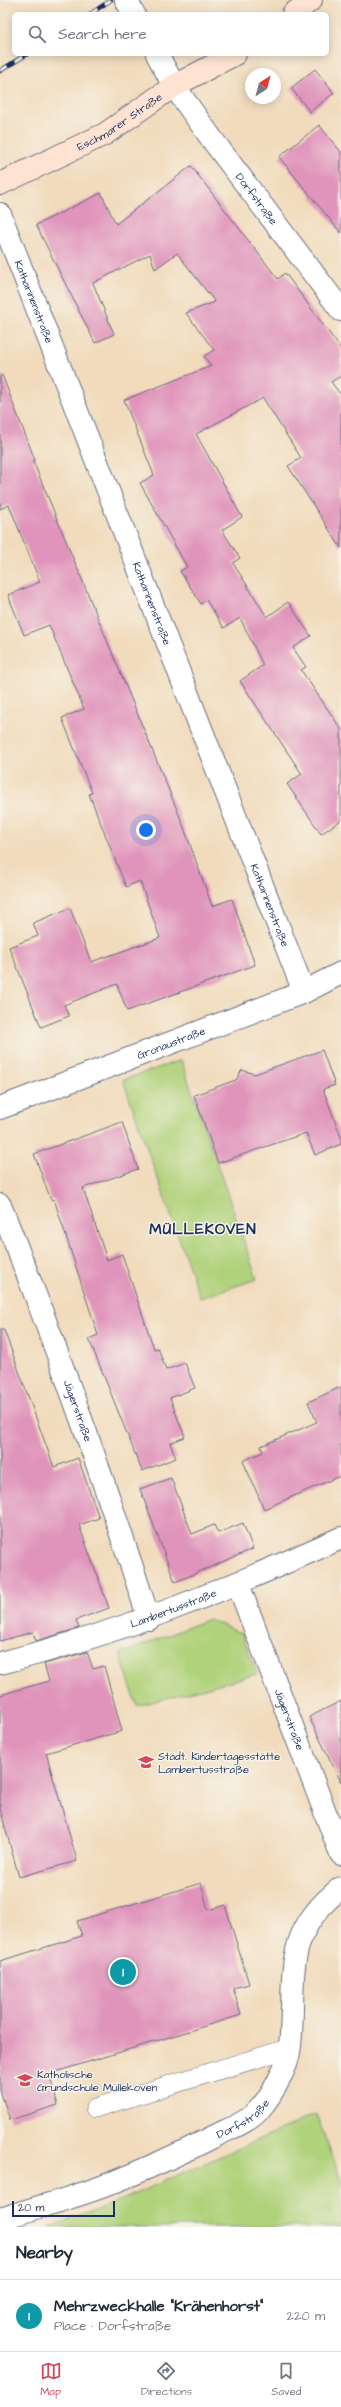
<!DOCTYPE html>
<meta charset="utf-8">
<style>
body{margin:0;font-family:"Architects Daughter",sans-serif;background:#f2f2f3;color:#1f2937}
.compass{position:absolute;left:245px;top:68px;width:36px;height:36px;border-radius:50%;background:#fff;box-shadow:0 2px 10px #0003;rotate:36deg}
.scale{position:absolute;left:12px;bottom:10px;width:103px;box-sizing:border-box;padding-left:4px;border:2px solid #1b2f5e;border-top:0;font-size:11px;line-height:14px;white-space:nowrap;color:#1b2f5e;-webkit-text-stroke:3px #f7f3e8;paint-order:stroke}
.you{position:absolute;left:146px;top:830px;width:14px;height:14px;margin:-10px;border:3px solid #fff;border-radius:50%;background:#1a73e8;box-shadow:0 0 0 6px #1a73e833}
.badge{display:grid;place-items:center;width:26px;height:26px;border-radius:50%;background:#d1495b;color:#fff;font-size:13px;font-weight:700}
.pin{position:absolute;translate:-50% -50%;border:2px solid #fff;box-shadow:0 1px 4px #0006}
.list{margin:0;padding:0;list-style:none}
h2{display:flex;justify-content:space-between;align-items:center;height:52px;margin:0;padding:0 16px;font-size:17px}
h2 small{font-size:13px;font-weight:400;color:#747a83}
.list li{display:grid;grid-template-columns:26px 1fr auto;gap:12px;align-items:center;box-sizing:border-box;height:72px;padding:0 16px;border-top:1px solid #e0e1e3}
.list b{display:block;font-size:15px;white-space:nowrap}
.list p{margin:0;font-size:13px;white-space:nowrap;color:#747a83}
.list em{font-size:13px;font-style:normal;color:#747a83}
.icon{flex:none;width:22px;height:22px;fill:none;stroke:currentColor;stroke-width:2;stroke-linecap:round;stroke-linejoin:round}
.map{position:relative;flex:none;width:341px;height:2227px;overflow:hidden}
.search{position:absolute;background:#fff;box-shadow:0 2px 10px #0003;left:12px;right:12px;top:12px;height:44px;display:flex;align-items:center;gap:10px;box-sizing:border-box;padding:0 14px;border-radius:6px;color:#747a83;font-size:15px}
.sheet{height:124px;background:#fff}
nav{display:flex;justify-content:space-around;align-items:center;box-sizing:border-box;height:56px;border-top:1px solid #e0e1e3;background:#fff;font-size:11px;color:#747a83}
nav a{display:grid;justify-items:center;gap:2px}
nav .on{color:#d1495b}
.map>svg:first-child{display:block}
</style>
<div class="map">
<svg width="341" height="2227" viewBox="0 0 341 2227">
<rect width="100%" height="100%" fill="#f7f3e8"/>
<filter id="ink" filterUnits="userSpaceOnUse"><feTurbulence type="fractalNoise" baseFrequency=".025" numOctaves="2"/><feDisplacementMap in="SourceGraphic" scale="8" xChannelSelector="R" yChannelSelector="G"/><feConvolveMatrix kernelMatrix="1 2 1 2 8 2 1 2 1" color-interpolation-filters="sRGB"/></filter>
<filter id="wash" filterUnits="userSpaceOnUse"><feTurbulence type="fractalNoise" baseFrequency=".012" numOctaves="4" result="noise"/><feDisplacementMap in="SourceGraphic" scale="16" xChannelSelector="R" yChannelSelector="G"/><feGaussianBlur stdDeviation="0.9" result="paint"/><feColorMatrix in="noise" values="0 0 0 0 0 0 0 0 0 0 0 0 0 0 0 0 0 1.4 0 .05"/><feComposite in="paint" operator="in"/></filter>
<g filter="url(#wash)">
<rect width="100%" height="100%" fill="#f1dbbc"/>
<g fill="#b0d27a" stroke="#66806c">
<polygon points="181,1060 257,1279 200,1298 123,1080"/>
<polygon points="209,1619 242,1634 257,1674 137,1706 120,1654"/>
<polygon points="316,2114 341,2179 341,2227 49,2227 112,2204"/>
</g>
<g id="blocks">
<g fill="#e094bb">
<polygon points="315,69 334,93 310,112 291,88"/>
<polygon points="319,125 341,152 341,233 279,157"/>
<polygon points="191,166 278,279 285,273 341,349 341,376 331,382 341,395 341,548 288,466 301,458 263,398 196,434 242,517 222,530 240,558 233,563 267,617 288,602 311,636 293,648 306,667 301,670 341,729 341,820 321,834 287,784 302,774 240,681 263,665 240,618 224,628 206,600 201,604 180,571 187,567 140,483 154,475 124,400 211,366 204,356 214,350 186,313 215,302 177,253 155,269 150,254 93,283 114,334 95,343 36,225 101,193 116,224"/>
<polygon points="2,375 35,460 33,461 182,822 212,906 232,899 255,965 127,1011 117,984 64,1005 69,1016 41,1027 9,947 38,936 33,923 70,908 91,962 160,938 140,881 126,887 89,794 92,793 62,718 84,709 49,625 24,635 8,595 40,582 9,505 0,509 0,376"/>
<polygon points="322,1050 335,1085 323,1089 341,1137 341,1144 315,1155 306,1133 218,1163 194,1095 236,1080 242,1070 255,1074"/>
<polygon points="122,1122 138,1169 83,1188 107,1260 122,1254 154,1349 158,1348 166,1370 185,1363 195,1388 170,1398 185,1437 170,1443 176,1458 142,1471 89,1339 98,1335 54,1199 51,1200 34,1154"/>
<polygon points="0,1330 4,1330 54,1467 78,1458 99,1518 79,1525 109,1608 76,1620 79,1628 36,1641 33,1632 0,1641"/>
<polygon points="341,1387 341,1479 340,1476 264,1509 243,1461 263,1452 261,1446 317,1422 308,1402"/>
<polygon points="171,1478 192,1534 214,1525 218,1533 243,1523 253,1549 175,1582 140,1489"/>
<polygon points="87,1652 93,1669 104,1666 122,1731 46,1753 77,1861 19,1877 0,1809 0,1695 49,1681 44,1664"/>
<polygon points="341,1701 341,1782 309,1717"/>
<polygon points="201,1883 208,1910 225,1905 249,1984 233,1988 241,2015 49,2074 58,2105 10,2120 0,2090 0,1961 82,1936 77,1921"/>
</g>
</g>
</g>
<g filter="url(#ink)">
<use href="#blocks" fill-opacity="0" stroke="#666b7f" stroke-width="1"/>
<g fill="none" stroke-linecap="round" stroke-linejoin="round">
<defs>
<polyline id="lane" points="95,2108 290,2048"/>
<g id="street">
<polyline points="126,0 134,14"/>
<path id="s1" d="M 157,54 L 174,86 L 214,142 L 341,310"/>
<path id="s2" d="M 0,214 L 304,992"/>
<path id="s3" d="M 0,1108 L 304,992 L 341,973"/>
<path id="s4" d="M 0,1205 C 55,1341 104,1480 149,1619"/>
<path id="s5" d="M 238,1584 L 341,1854"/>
<path id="s6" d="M 0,1663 C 119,1634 230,1588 341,1538"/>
<path id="s7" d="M 0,2219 C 34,2208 70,2199 104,2186 C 142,2171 180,2154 217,2135 C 229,2129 248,2122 258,2111 C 272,2095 288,2068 290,2046 C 297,1979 279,1936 341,1888"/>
</g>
<g id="secondary">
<polyline points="293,14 311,0"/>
<path id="s8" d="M 0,184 L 105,134 L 174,86 L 235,54"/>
</g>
</defs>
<use href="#lane" stroke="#666b7f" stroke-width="20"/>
<use href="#street" stroke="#666b7f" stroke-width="24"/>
<use href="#secondary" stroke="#666b7f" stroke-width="24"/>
<use href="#lane" stroke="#fff" stroke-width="19"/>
<use href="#street" stroke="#fff" stroke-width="22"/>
<use href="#secondary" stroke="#fee3d2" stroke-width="22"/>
<defs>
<g id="rail">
<polyline points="90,14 111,0"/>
<polyline points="0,71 27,54"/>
</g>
</defs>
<use href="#rail" stroke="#1b2f5e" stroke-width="4.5"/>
<use href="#rail" stroke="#f7f3e8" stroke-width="3" stroke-dasharray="9" stroke-linecap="butt"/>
</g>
</g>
<defs>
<symbol id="school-bare" viewBox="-9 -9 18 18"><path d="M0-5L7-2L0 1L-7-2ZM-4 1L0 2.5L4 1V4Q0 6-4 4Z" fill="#d1495b" stroke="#f7f3e8" stroke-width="2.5" paint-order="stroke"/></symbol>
</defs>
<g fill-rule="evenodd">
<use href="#school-bare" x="135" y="1751" width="22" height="22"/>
<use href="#school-bare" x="14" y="2069" width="22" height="22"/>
</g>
<g text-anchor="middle" stroke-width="3" stroke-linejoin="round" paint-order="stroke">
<g font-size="11" fill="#1b2f5e" stroke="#f7f3e8">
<text dy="4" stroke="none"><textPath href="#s8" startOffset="135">Eschmarer Straße</textPath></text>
<text dy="4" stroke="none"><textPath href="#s1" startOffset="176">Dorfstraße</textPath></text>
<text dy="4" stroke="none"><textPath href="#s2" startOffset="94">Katharinenstraße</textPath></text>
<text dy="4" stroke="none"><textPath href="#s2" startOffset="418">Katharinenstraße</textPath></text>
<text dy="4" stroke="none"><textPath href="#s2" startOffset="742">Katharinenstraße</textPath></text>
<text dy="4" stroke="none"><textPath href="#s3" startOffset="183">Gronaustraße</textPath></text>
<text dy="4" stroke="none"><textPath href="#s4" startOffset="220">Jägerstraße</textPath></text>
<text dy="4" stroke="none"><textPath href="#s6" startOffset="182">Lambertusstraße</textPath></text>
<text dy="4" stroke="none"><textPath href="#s5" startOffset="145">Jägerstraße</textPath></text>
<text dy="4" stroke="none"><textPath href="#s7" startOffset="264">Dorfstraße</textPath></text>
</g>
<g font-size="11" fill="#1b2f5e" stroke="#f7f3e8" text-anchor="start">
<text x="158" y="1760">Städt. Kindertagesstätte<tspan x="158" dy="13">Lambertusstraße</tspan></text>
<text x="37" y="2078">Katholische<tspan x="37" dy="13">Grundschule Müllekoven</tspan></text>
</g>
<g font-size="15" font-weight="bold" letter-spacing="1" fill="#1b2f5e" stroke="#f7f3e8">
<text x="203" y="1234">MÜLLEKOVEN</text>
</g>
</g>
</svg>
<svg class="compass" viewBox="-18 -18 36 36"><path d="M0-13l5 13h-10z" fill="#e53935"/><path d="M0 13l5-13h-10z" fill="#747a83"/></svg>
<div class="scale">20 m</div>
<div class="you"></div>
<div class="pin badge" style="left:123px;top:1972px;background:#0f9aa8">1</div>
<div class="search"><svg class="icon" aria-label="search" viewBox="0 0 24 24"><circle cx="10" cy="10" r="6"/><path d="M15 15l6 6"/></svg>Search here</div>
</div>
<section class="sheet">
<h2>Nearby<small></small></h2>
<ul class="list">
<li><span class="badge" style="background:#0f9aa8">1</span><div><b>Mehrzweckhalle &quot;Krähenhorst&quot;</b><p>Place · Dorfstraße</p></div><em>220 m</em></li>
</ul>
</section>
<nav>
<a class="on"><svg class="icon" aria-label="map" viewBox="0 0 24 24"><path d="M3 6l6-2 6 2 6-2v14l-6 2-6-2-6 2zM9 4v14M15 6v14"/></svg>Map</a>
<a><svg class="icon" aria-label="directions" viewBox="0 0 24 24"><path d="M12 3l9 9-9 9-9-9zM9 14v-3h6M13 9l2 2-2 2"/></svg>Directions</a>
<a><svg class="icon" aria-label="saved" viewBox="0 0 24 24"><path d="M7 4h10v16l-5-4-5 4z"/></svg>Saved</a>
</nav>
